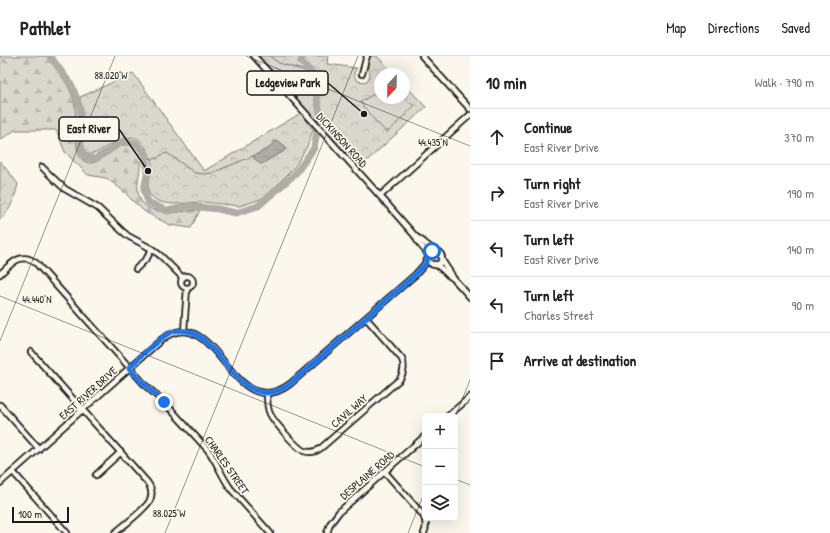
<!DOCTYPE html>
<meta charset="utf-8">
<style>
body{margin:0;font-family:"Patrick Hand",sans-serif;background:#f6f6f6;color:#222}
.controls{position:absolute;right:12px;bottom:12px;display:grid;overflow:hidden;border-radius:6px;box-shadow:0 4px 16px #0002}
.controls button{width:36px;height:36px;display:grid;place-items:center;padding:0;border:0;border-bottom:1px solid #e0e0e0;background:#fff;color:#222;font:20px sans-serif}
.compass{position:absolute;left:374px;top:12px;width:36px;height:36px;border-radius:50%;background:#fff;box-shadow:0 4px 16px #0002;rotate:202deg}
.scale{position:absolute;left:12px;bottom:10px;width:57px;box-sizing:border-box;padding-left:4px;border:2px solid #1c1c1c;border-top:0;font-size:11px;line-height:14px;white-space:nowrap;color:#1c1c1c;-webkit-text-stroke:3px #fbf7ec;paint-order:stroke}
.stop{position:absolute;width:12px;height:12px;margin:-9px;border:3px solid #1a73e8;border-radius:50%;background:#fff}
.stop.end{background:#1a73e8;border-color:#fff;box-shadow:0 1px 4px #0008}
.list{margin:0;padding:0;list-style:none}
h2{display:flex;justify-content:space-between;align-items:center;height:52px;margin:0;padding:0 16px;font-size:17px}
h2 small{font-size:13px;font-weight:400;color:#767676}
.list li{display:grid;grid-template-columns:26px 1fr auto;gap:12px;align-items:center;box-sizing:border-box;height:56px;padding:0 16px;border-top:1px solid #e0e0e0}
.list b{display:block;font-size:15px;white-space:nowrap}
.list p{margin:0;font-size:13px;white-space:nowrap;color:#767676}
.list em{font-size:13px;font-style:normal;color:#767676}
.icon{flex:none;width:22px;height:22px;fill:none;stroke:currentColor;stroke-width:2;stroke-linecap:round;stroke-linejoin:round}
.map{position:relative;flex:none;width:470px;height:477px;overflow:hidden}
header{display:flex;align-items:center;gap:24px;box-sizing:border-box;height:56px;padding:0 20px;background:#fff;border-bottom:1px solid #e0e0e0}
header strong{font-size:19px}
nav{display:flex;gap:22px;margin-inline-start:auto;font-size:14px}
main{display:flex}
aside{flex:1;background:#fff}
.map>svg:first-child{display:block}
</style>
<header>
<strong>Pathlet</strong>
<nav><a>Map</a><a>Directions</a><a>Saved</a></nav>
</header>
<main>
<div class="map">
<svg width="470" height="477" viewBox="0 0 470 477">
<defs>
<pattern id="forest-firs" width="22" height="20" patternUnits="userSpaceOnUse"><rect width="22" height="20" fill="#dad7ce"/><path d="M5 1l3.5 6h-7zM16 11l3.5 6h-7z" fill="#bab8b0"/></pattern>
<pattern id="park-crowns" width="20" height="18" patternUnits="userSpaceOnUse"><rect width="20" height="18" fill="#dad7ce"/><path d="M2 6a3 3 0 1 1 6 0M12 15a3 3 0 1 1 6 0" fill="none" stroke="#bab8b0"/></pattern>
<pattern id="water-ripples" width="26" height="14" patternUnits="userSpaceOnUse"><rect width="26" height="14" fill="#afaca5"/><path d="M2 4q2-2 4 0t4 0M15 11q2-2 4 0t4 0" fill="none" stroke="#96938d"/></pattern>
</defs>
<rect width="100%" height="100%" fill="#fbf7ec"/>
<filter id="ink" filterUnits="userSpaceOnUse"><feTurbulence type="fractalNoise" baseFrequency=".025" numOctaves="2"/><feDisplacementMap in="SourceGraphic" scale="8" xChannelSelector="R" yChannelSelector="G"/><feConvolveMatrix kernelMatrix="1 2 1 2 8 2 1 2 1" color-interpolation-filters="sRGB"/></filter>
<g filter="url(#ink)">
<path fill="url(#forest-firs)" stroke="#7b7a75" d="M 0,0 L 46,0 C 59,15 71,30 75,50 C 77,63 72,98 84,105 C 96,114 113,90 124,89 C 126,89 128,89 130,89 C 132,89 135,90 136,91 C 153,104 115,150 164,156 C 175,158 188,154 200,154 L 191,172 L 170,169 L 145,156 L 134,146 L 121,133 L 106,122 L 88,119 L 65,96 L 56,74 L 15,74 L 0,84 Z"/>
<g fill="url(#park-crowns)" stroke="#7b7a75">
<path d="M 259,0 L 328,0 L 327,8 L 357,12 L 354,17 C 355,25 359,27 367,25 C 372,17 369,17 368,10 C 367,6 369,3 371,0 L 377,0 L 394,18 L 380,18 L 380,42 L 404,42 L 404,28 L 426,51 L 360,111 L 316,65 Z"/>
<path d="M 133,17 L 204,115 L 301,57 L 313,73 L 307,91 L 294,112 L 266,140 L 258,144 L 240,150 C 228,149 215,147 203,146 C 188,146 171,151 158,145 C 139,136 153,121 152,107 C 151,99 145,89 139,84 C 125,72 98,101 88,98 C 81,95 83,70 83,63 C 82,56 81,48 80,41 Z"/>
<path d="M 0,105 L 18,128 C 14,144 12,152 0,164 Z"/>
</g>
<polygon fill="#dad7ce" stroke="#7b7a75" points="380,38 380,42 404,41 414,50 389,75 385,75 369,58 360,46 372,39"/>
<path fill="url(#water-ripples)" stroke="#74726e" d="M 277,85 L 281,87 L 285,90 L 285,94 C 281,98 276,99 271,102 C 262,108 261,112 253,100 L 268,93 L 274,86 Z"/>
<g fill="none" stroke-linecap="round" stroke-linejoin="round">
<g stroke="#74726e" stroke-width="1">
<polyline points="269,0 279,7 312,17"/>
<polyline points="145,97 151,103 158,102 161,99 167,97 195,117 204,118 212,117 253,100"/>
</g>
<polyline stroke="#afaca5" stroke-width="7" points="50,0 72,30 80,52 80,93 86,102 95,103 124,85 136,87 145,97 148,115 144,133 148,146 167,155 190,150 218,153 236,157 258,150 296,117 314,92 320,58 312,17 301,6 302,0"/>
<defs>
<g id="minor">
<path d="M 254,0 L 380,140 L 416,181 C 423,184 427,191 437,195"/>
<polyline points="422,0 470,53"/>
<polyline points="362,18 366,3 367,0"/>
<polyline points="42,111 53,122 65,133 98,152 121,174 128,180 152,193 161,200 183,222"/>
<polyline points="380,140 470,59"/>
<path d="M 416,181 C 417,189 426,192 428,200"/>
<circle cx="435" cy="202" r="7"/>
<path d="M 441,201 C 444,211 450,213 453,222"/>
<polyline points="435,208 442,213 448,219 453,222 470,241"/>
<polyline points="136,213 147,202 152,193"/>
<path d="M 0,218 C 11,208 21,195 36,207 L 146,330 L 164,346 L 208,394 C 217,406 222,421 231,433 L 270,477"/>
<circle cx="187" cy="226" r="6"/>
<polyline points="184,275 187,232"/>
<path d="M 31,296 L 147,426 C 151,431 153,437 150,444 C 147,452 123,470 115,477"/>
<path d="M 267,337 C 267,344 267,352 270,358 C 274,366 297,392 304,395 C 310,397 316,396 321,392 L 400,323 C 404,316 405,310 402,303 L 366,262"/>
<polyline points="0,349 39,393"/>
<polyline points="448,360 470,341"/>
<polyline points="13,416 67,477"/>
<path d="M 385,416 L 423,459 C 426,465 427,471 424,477"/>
<polyline points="96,419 121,396"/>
<path d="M 0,427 L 161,284 C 217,241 231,372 290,328 L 415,219 L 424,209 L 428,202"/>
<polyline points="327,477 330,468 339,456 425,380"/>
</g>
</defs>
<use href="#minor" stroke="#1c1c1c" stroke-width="8"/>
<use href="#minor" stroke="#fbf7ec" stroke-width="4.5"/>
</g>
</g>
<g fill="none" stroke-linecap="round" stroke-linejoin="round" filter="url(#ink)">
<path stroke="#1a73e8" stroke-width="5" d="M 164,346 L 146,330 L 129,312 C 139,302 160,281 172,276 C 219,260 235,368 290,328 L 415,219 C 418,215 422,212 425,208 C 428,203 428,199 432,195"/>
</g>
<path fill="none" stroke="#1c1c1c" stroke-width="1" stroke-opacity="0.45" d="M 246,0 L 470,90M 0,240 L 425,411M 0,285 L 115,0M 455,361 L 470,324M 455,423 L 470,429M 165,477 L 358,0M 408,477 L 425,435"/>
<g text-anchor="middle" stroke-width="3.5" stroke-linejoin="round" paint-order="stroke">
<g font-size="11" fill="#1c1c1c" stroke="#fbf7ec">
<text transform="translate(342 84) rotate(48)" y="4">DICKINSON ROAD</text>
<text transform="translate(88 337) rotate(-42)" y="4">EAST RIVER DRIVE</text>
<text transform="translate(349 355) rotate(-41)" y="4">CAVIL WAY</text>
<text transform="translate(227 409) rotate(55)" y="4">CHARLES STREET</text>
<text transform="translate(367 419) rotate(-41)" y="4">DESPLAINE ROAD</text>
</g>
</g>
<g font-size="10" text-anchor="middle" fill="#1c1c1c" stroke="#fbf7ec" stroke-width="3.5" stroke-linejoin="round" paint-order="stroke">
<text x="111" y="23">88.020°W</text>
<text x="433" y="90">44.435°N</text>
<text x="37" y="247">44.440°N</text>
<text x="169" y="461">88.025°W</text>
</g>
<path fill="none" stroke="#1c1c1c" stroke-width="1.5" d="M364 58L328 27M148 115L119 73"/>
<g fill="#1c1c1c" stroke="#fbf7ec" stroke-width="1.5">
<circle cx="364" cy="58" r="4"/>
<circle cx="148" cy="115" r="4"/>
</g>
<g fill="#fbf7ec" stroke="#1c1c1c" stroke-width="1.5">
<rect x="247" y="15" width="81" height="24" rx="4"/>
<rect x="59" y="61" width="60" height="24" rx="4"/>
</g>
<g font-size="12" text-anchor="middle" font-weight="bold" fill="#1c1c1c">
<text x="288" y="31">Ledgeview Park</text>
<text x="89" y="77">East River</text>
</g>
</svg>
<div class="controls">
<button>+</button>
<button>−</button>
<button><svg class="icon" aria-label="layers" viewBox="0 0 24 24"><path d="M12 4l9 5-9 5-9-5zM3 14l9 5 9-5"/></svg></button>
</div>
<svg class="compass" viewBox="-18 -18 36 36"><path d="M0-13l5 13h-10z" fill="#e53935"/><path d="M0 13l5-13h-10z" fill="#767676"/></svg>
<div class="scale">100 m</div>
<div class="stop" style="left:432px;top:195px"></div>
<div class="stop end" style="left:164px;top:346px"></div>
</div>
<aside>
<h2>10 min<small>Walk · 790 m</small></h2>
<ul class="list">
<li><svg class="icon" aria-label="ahead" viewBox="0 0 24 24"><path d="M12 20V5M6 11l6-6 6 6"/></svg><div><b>Continue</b><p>East River Drive</p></div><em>370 m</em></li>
<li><svg class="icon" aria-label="right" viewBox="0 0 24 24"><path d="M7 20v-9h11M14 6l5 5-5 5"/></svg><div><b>Turn right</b><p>East River Drive</p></div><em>190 m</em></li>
<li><svg class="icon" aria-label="left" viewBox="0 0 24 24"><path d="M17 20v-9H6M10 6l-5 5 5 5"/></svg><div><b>Turn left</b><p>East River Drive</p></div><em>140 m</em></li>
<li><svg class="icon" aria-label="left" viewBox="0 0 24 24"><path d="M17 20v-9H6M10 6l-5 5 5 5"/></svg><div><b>Turn left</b><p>Charles Street</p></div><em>90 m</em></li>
<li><svg class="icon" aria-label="arrive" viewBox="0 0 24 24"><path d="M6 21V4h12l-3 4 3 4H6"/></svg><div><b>Arrive at destination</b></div></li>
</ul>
</aside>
</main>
